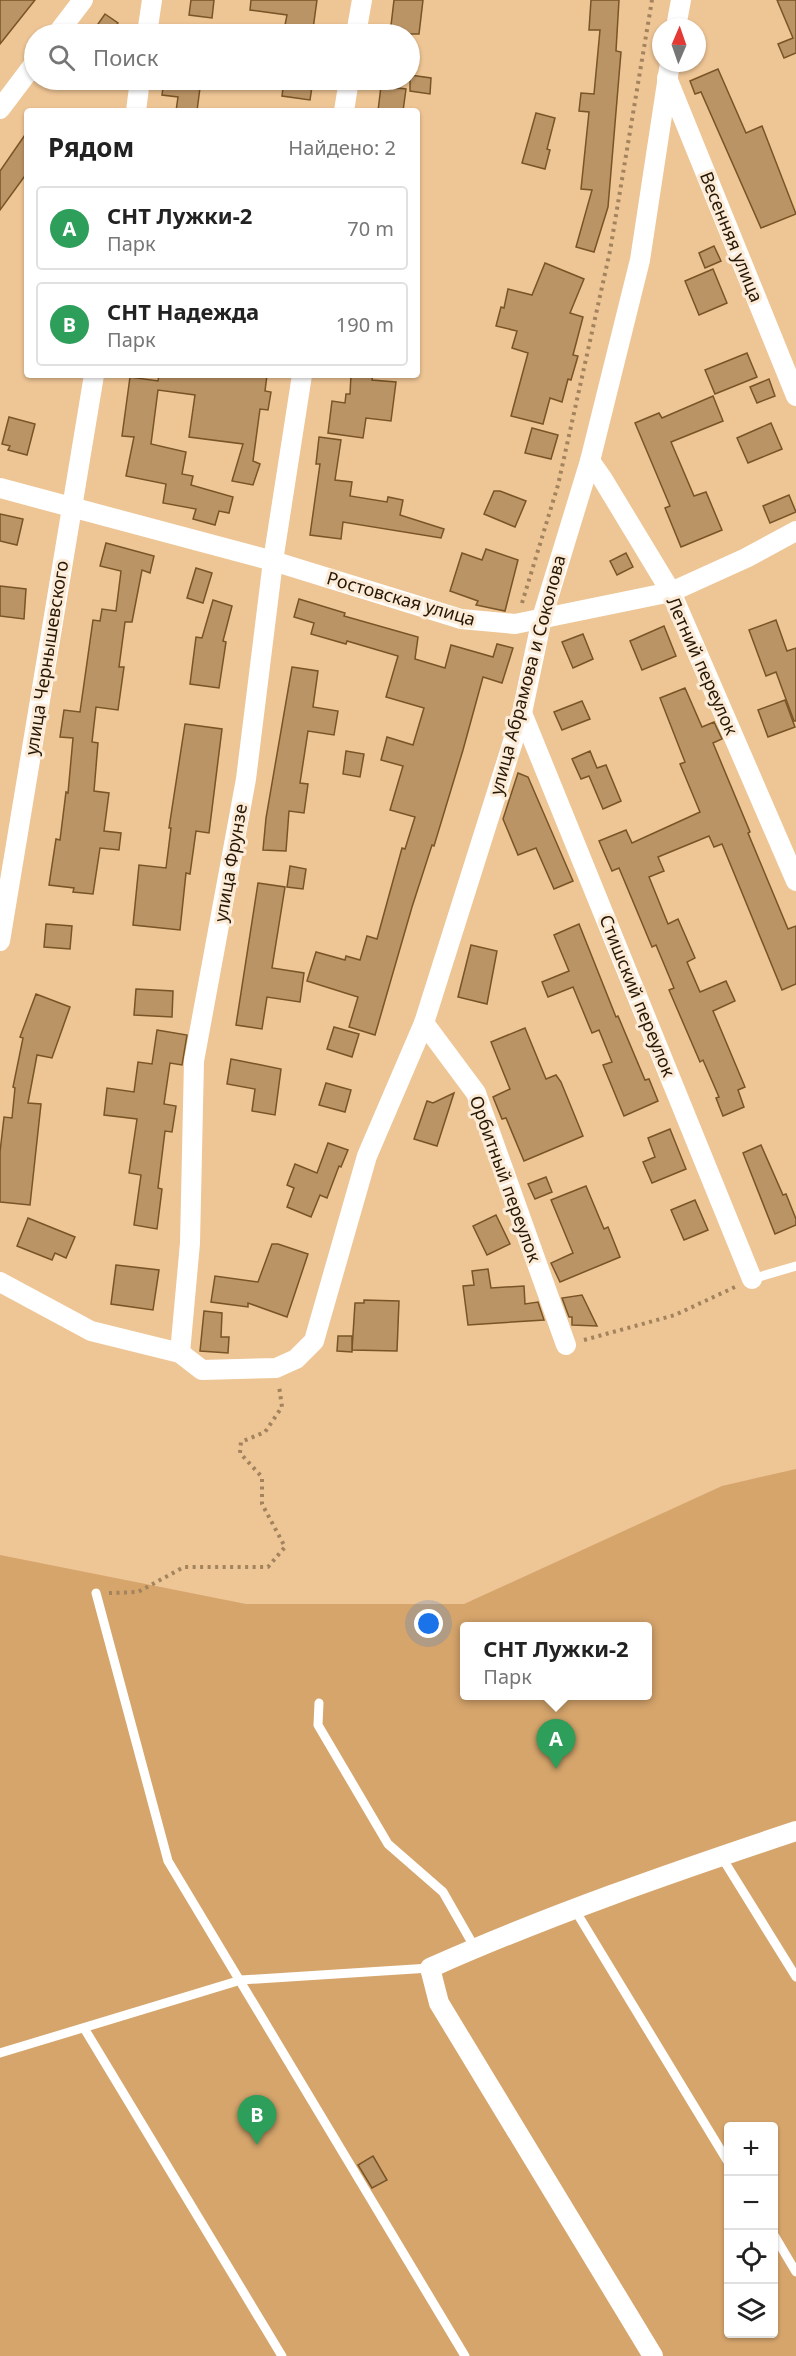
<!DOCTYPE html>
<html lang="ru">
<meta charset="utf-8">
<style>
body{margin:0;font-family:"Noto Sans",sans-serif;background:#f6f6f6;color:#222}
.controls{position:absolute;right:18px;bottom:18px;display:grid;overflow:hidden;border-radius:6px;box-shadow:0 2px 4px #0004}
.controls button{width:54px;height:54px;display:grid;place-items:center;padding:0;border:0;border-bottom:2px solid #e0e0e0;background:#fff;color:#222;font:30px sans-serif}
.compass{position:absolute;left:652px;top:18px;width:54px;height:54px;border-radius:50%;background:#fff;box-shadow:0 2px 4px #0004;rotate:2deg}
.you{position:absolute;left:429px;top:1624px;width:21px;height:21px;margin:-15px;border:4px solid #fff;border-radius:50%;background:#1a73e8;box-shadow:0 0 0 9px #1a73e833}
.badge{display:grid;place-items:center;width:39px;height:39px;border-radius:50%;background:#1e5990;color:#fff;font-size:20px;font-weight:700}
.pin{position:absolute;translate:-50% -50px;filter:drop-shadow(0 2px 3px #0008)}
.pin::after{content:'';position:absolute;top:32px;width:21px;height:18px;background:inherit;clip-path:polygon(0 0,100% 0,50% 100%)}
.popup{position:absolute;left:460px;top:1622px;width:192px;height:78px;box-sizing:border-box;display:grid;place-content:center;border-radius:6px;background:#fff;filter:drop-shadow(0 2px 4px #0005);font-size:20px;white-space:nowrap;color:#767676}
.popup b{font-size:22px;color:#222}
.popup::after{content:'';position:absolute;left:50%;top:100%;margin-left:-12px;border:12px solid transparent;border-top-color:#fff}
.list{margin:0;padding:0;list-style:none}
h2{display:flex;justify-content:space-between;align-items:center;height:78px;margin:0;padding:0 24px;font-size:26px}
h2 small{font-size:20px;font-weight:400;color:#767676}
.list li{display:grid;grid-template-columns:39px 1fr auto;gap:18px;align-items:center;box-sizing:border-box;height:84px;margin:0 12px 12px;padding:0 12px;border:2px solid #e0e0e0;border-radius:6px}
.list b{display:block;font-size:22px;white-space:nowrap}
.list p{margin:0;font-size:20px;white-space:nowrap;color:#767676}
.list em{font-size:20px;font-style:normal;color:#767676}
.icon{flex:none;width:33px;height:33px;fill:none;stroke:currentColor;stroke-width:2;stroke-linecap:round;stroke-linejoin:round}
.map{position:relative;flex:none;width:796px;height:2356px;overflow:hidden}
.search{position:absolute;background:#fff;box-shadow:0 2px 4px #0004;left:24px;top:24px;width:396px;height:66px;display:flex;align-items:center;gap:15px;box-sizing:border-box;padding:0 21px;border-radius:33px;color:#767676;font-size:22px}
.panel{position:absolute;background:#fff;box-shadow:0 2px 4px #0004;left:24px;top:108px;width:396px;height:270px;border-radius:6px}
.map>svg:first-child{display:block}
</style>
<div class="map">
<svg width="796" height="2356" viewBox="0 0 796 2356">
<rect width="100%" height="100%" fill="#eec595"/>
<path fill="#d6a56c" fill-rule="evenodd" d="M 796,1469 L 796,2356 L 0,2356 L 0,1555 L 246,1604 L 464,1604 L 722,1486 ZM 464,1626 L 648,1626 L 648,1696 L 464,1696 ZM 728,2126 L 774,2126 L 774,2334 L 728,2334 Z"/>
<g fill="#bb9465" stroke="#785426" stroke-width="1.5">
<polygon points="0,0 35,0 0,44"/>
<polygon points="191,0 214,0 212,18 189,15"/>
<polygon points="251,0 317,0 313,29 285,25 287,15 250,10"/>
<polygon points="394,0 423,0 419,34 390,34"/>
<polygon points="591,0 619,0 616,51 621,52 608,207 594,252 576,247 592,190 581,189 589,112 579,111 581,93 594,94 600,30 589,30"/>
<polygon points="777,0 796,0 796,53 784,58 778,44 793,38"/>
<polygon points="105,14 118,23 110,34 91,34"/>
<polygon points="718,69 746,133 762,126 796,214 761,228 701,92 695,94 690,81"/>
<polygon points="410,75 431,78 430,94 410,91"/>
<polygon points="164,80 201,80 197,111 176,111 178,97 162,95"/>
<polygon points="284,80 313,80 310,100 282,96"/>
<polygon points="381,86 406,89 403,111 378,111"/>
<polygon points="536,113 555,118 547,149 550,150 545,169 522,163"/>
<polygon points="27,132 27,173 0,210 0,171"/>
<polygon points="714,246 721,261 705,268 699,253"/>
<polygon points="545,263 584,279 570,313 583,317 573,355 578,356 571,380 568,379 562,402 550,398 543,424 511,416 528,353 512,348 517,331 496,326 501,307 504,308 508,289 532,295"/>
<polygon points="713,269 727,303 699,315 685,281"/>
<polygon points="747,353 757,377 715,394 705,370"/>
<polygon points="159,375 267,375 265,391 271,392 268,410 260,409 253,461 260,464 253,485 232,481 243,444 189,437 195,395 158,390 151,444 186,452 182,474 193,476 191,485 233,497 229,513 219,511 215,525 193,519 196,509 163,503 166,484 126,476 134,437 122,436 130,377 158,381"/>
<polygon points="351,375 373,375 372,380 396,382 391,421 366,418 363,438 328,433 332,401 345,403 346,394 350,394"/>
<polygon points="769,379 775,396 757,403 750,387"/>
<polygon points="713,396 723,421 671,442 694,496 706,492 722,530 681,547 665,508 670,506 635,423 659,413 662,418"/>
<polygon points="9,417 35,424 27,455 8,450 10,446 2,444"/>
<polygon points="771,423 782,449 748,463 737,438"/>
<polygon points="532,428 558,435 551,459 525,453"/>
<polygon points="319,437 341,440 335,480 352,482 350,496 387,502 388,497 403,500 400,515 444,529 441,538 343,522 341,539 310,535 320,464 316,464"/>
<polygon points="494,491 500,491 526,501 515,527 484,514"/>
<polygon points="789,495 796,512 770,523 763,506"/>
<polygon points="0,514 23,519 17,545 0,541"/>
<polygon points="106,543 154,556 150,573 142,570 132,622 125,622 119,667 124,667 118,710 96,707 92,742 98,743 94,791 109,793 104,831 121,833 119,850 100,848 93,894 73,892 74,888 49,885 56,839 60,840 66,792 68,793 73,738 60,737 64,710 80,712 93,620 100,621 102,609 116,611 121,571 100,566"/>
<polygon points="486,549 518,560 505,611 476,605 478,601 450,591 462,553 482,560"/>
<polygon points="626,553 633,567 617,575 610,561"/>
<polygon points="196,568 212,573 203,603 187,598"/>
<polygon points="0,586 26,589 24,619 0,616"/>
<polygon points="299,599 345,613 344,616 418,637 415,659 445,668 451,645 493,657 497,644 513,648 502,683 483,677 463,750 434,846 432,845 412,907 375,1035 349,1027 358,997 307,981 316,952 345,960 346,956 360,960 367,936 377,939 402,848 405,849 415,817 390,810 403,766 381,760 387,737 413,745 424,708 386,697 398,656 347,641 346,644 311,634 314,623 294,617"/>
<polygon points="213,600 232,606 223,641 226,642 219,688 190,684 196,637 202,638"/>
<polygon points="776,620 787,651 796,648 796,721 794,721 776,672 766,676 749,630"/>
<polygon points="664,626 676,656 642,670 630,641"/>
<polygon points="583,634 593,659 573,668 562,642"/>
<polygon points="292,667 318,671 313,707 338,711 334,735 308,731 300,783 308,784 304,813 289,811 286,851 263,850 266,818"/>
<polygon points="685,688 702,727 714,722 722,739 713,743 750,832 748,833 788,929 796,926 796,984 782,990 722,844 714,847 709,836 658,857 664,871 649,877 668,924 678,919 695,958 687,962 700,992 726,981 735,1001 713,1011 745,1087 738,1090 744,1107 723,1116 716,1098 719,1097 703,1060 700,1062 669,990 674,988 656,945 652,947 619,868 612,871 599,841 626,830 632,843 700,812 680,764 685,762 660,698"/>
<polygon points="785,700 795,727 768,737 758,710"/>
<polygon points="582,701 590,719 562,730 554,712"/>
<polygon points="185,724 222,729 209,833 196,831 190,874 186,873 180,930 133,925 139,865 166,868 171,828 169,828"/>
<polygon points="346,751 364,754 360,777 343,774"/>
<polygon points="590,751 597,768 606,765 621,801 603,809 589,776 581,779 572,759"/>
<polygon points="518,773 528,777 573,881 554,889 536,848 518,855 503,819"/>
<polygon points="290,866 306,869 303,889 287,887"/>
<polygon points="258,883 285,887 272,968 304,973 300,1002 267,997 262,1029 236,1025"/>
<polygon points="46,924 72,926 70,949 44,947"/>
<polygon points="579,924 616,1017 618,1016 645,1080 649,1079 658,1101 624,1116 603,1065 612,1062 599,1030 592,1033 573,987 548,997 542,982 569,971 554,935"/>
<polygon points="471,945 497,951 487,1004 458,997"/>
<polygon points="136,989 173,991 172,1017 134,1015"/>
<polygon points="36,994 70,1007 52,1058 37,1055 28,1103 41,1104 30,1205 0,1202 0,1152 4,1117 12,1118 15,1088 13,1087 23,1038 20,1037"/>
<polygon points="334,1027 359,1034 352,1057 327,1049"/>
<polygon points="525,1028 546,1079 556,1075 561,1082 583,1136 524,1161 506,1118 502,1119 493,1097 510,1089 491,1042"/>
<polygon points="157,1030 187,1035 182,1065 170,1063 164,1104 176,1106 172,1132 165,1131 158,1188 162,1189 157,1229 134,1225 141,1175 129,1173 137,1119 104,1115 107,1088 134,1092 138,1062 152,1064"/>
<polygon points="231,1059 281,1069 275,1115 252,1111 255,1089 227,1084"/>
<polygon points="326,1083 351,1090 345,1112 319,1105"/>
<polygon points="454,1093 437,1146 414,1139 427,1101 433,1103"/>
<polygon points="670,1129 686,1169 652,1183 643,1162 655,1157 648,1138"/>
<polygon points="328,1143 348,1150 341,1167 339,1166 327,1198 320,1195 311,1217 287,1207 294,1188 287,1185 295,1164 317,1173"/>
<polygon points="761,1145 783,1195 786,1194 796,1219 796,1225 775,1234 743,1153"/>
<polygon points="546,1177 552,1192 535,1199 528,1184"/>
<polygon points="586,1186 604,1229 608,1227 620,1257 560,1282 551,1263 573,1253 551,1200"/>
<polygon points="695,1200 708,1230 684,1240 671,1210"/>
<polygon points="496,1215 510,1244 487,1255 473,1226"/>
<polygon points="28,1218 75,1237 66,1258 55,1253 52,1260 17,1246"/>
<polygon points="272,1244 278,1244 308,1254 287,1317 248,1303 248,1307 211,1302 215,1276 258,1282"/>
<polygon points="116,1265 159,1270 153,1310 111,1304"/>
<polygon points="488,1269 491,1288 524,1286 525,1304 538,1302 544,1320 468,1325 463,1286 474,1285 472,1271"/>
<polygon points="582,1295 597,1326 572,1325 572,1317 569,1317 562,1298"/>
<polygon points="364,1300 399,1301 397,1351 352,1350 355,1303 364,1303"/>
<polygon points="204,1311 222,1313 221,1337 229,1337 228,1353 200,1351"/>
<polygon points="338,1336 352,1336 352,1352 337,1351"/>
<polygon points="373,2156 387,2180 372,2188 358,2165"/>
</g>
<g fill="none" stroke-linecap="round" stroke-linejoin="round">
<g stroke="#a2835e" stroke-width="4" stroke-dasharray="3 4.5" stroke-linecap="butt">
<polyline points="522,603 558,485 610,251 652,0"/>
<polyline points="584,1340 675,1315 735,1287"/>
<polyline points="109,1593 138,1592 184,1567 268,1567 285,1547 262,1504 262,1477 240,1453 241,1442 265,1432 282,1407 279,1386"/>
</g>
<g stroke="#fff" stroke-width="9">
<polyline points="752,1279 796,1266"/>
<polyline points="96,1593 168,1861 465,2356"/>
<polyline points="319,1703 318,1725 388,1844 443,1892 475,1948"/>
<polyline points="721,1856 796,1977"/>
<polyline points="575,1910 728,2162"/>
<polyline points="84,2028 282,2356"/>
<polyline points="0,2053 241,1980 430,1968"/>
<polyline points="774,2235 796,2272"/>
</g>
<g stroke="#fff" stroke-width="20">
<polyline points="676,27 681,0"/>
<polyline points="57,34 83,0"/>
<polyline points="147,34 152,0"/>
<polyline points="356,34 362,0"/>
<polyline points="667,78 796,396"/>
<polyline points="0,109 34,64"/>
<polyline points="136,111 140,80"/>
<polyline points="344,111 349,80"/>
<polyline points="590,461 602,478 671,592 796,881"/>
<polyline points="0,488 273,561 461,619 515,624 671,592 746,558 796,531"/>
<polyline points="522,713 752,1279"/>
<polyline points="0,941 94,375"/>
<polyline points="424,1023 476,1093 566,1345"/>
<polyline points="0,1282 91,1331 180,1353 202,1370 276,1368 296,1359 314,1341 367,1156 424,1023 522,713 542,618 590,461 640,260 670,63"/>
<polyline points="180,1353 190,1243 194,1061 246,779 273,561 302,375"/>
<path d="M 653,2356 L 439,2003 L 430,1968 C 549,1915 673,1872 796,1831"/>
</g>
</g>
<g text-anchor="middle" stroke-width="6" stroke-linejoin="round" paint-order="stroke">
<g font-size="18" fill="#271805" stroke="#fcebd7">
<text transform="translate(731 237) rotate(68)" y="6">Весенняя улица</text>
<text transform="translate(401 599) rotate(16)" y="6">Ростовская улица</text>
<text transform="translate(47 658) rotate(-81)" y="6">улица Чернышевского</text>
<text transform="translate(702 666) rotate(66)" y="6">Летний переулок</text>
<text transform="translate(528 675) rotate(-75)" y="6">улица Абрамова и Соколова</text>
<text transform="translate(231 863) rotate(-80)" y="6">улица Фрунзе</text>
<text transform="translate(637 996) rotate(68)" y="6">Стишский переулок</text>
<text transform="translate(505 1179) rotate(70)" y="6">Орбитный переулок</text>
</g>
</g>
</svg>
<div class="controls">
<button>+</button>
<button>−</button>
<button><svg class="icon" aria-label="locate" viewBox="0 0 24 24"><circle cx="12" cy="12" r="6"/><path d="M12 2v4M12 18v4M2 12h4M18 12h4"/></svg></button>
<button><svg class="icon" aria-label="layers" viewBox="0 0 24 24"><path d="M12 4l9 5-9 5-9-5zM3 14l9 5 9-5"/></svg></button>
</div>
<svg class="compass" viewBox="-18 -18 36 36"><path d="M0-13l5 13h-10z" fill="#e53935"/><path d="M0 13l5-13h-10z" fill="#767676"/></svg>
<div class="you"></div>
<div class="pin badge" style="left:556px;top:1769px;background:#2e9e5b">A</div>
<div class="popup"><b>СНТ Лужки-2</b>Парк</div>
<div class="pin badge" style="left:257px;top:2145px;background:#2e9e5b">B</div>
<div class="search"><svg class="icon" aria-label="search" viewBox="0 0 24 24"><circle cx="10" cy="10" r="6"/><path d="M15 15l6 6"/></svg>Поиск</div>
<section class="panel">
<h2>Рядом<small>Найдено: 2</small></h2>
<ul class="list">
<li><span class="badge" style="background:#2e9e5b">A</span><div><b>СНТ Лужки-2</b><p>Парк</p></div><em>70 m</em></li>
<li><span class="badge" style="background:#2e9e5b">B</span><div><b>СНТ Надежда</b><p>Парк</p></div><em>190 m</em></li>
</ul>
</section>
</div>
